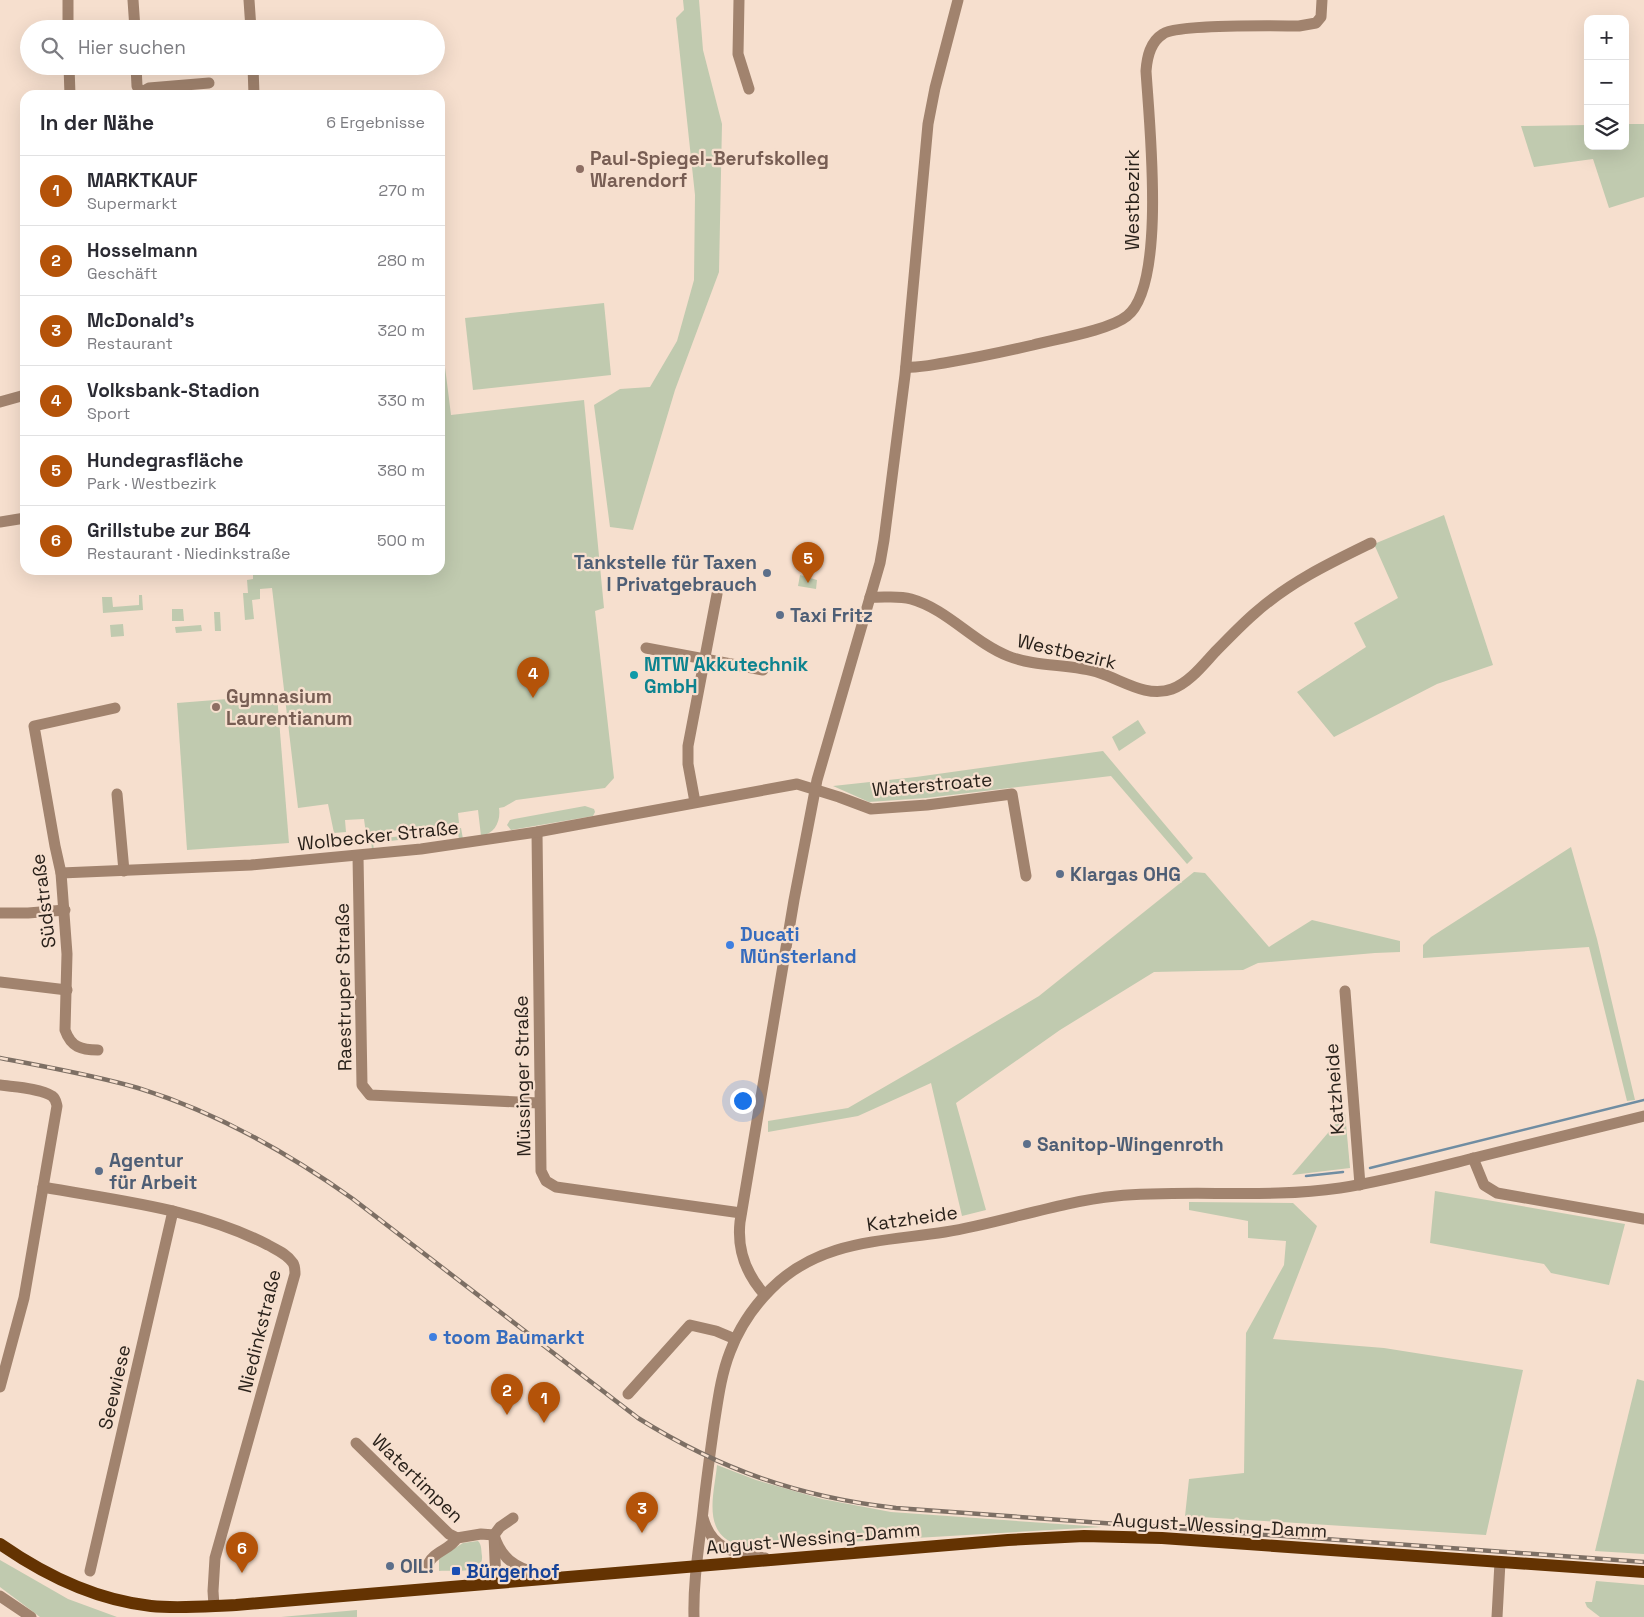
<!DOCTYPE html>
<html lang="de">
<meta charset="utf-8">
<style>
body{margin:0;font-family:"Space Grotesk",sans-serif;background:#f2f2f3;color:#2b2b33}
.controls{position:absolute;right:15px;top:15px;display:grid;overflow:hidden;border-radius:10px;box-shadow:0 5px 20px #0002}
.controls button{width:45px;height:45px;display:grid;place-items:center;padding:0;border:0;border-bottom:1px solid #e1e1e2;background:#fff;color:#2b2b33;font:25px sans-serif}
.you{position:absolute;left:742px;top:1100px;width:18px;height:18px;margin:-12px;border:4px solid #fff;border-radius:50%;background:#1a73e8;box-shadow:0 0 0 8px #1a73e833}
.badge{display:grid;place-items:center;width:32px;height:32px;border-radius:50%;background:#b45309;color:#fff;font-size:16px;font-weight:700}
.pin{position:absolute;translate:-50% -41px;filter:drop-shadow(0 1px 2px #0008)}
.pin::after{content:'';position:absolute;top:26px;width:18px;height:15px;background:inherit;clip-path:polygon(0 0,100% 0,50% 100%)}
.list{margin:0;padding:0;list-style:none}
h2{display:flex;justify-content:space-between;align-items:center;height:65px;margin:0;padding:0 20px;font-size:21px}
h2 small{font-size:16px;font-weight:400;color:#7c7c81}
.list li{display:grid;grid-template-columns:32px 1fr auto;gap:15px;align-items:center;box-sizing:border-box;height:70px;padding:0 20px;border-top:1px solid #e1e1e2}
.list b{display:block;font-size:19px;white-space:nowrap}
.list p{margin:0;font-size:16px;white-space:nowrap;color:#7c7c81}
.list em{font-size:16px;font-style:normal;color:#7c7c81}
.icon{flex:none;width:28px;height:28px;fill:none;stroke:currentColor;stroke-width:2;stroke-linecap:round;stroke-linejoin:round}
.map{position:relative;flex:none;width:1644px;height:1617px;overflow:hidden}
.search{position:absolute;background:#fff;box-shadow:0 5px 20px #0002;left:20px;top:20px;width:425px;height:55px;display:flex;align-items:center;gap:12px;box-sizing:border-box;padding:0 18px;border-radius:28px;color:#7c7c81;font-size:19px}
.panel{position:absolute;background:#fff;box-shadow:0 5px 20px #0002;left:20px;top:90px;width:425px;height:485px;border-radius:15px}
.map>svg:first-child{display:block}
</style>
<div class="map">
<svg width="1644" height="1617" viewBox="0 0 1644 1617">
<rect width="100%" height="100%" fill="#f6dfce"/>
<g fill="#c0caaf">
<polygon points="683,0 699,0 703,50 722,124 719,272 675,390 633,530 610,527 594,405 620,389 650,387 677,341 694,280 695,195 676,18 684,10"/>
<polygon points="1625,124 1644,124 1644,197 1609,208 1593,159 1534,167 1521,126 1588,125 1588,146 1625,146"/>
<polygon points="604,303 611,375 473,390 465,318"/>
<path d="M 440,367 L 445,367 L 451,415 L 584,400 L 604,608 L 595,611 L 614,778 L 605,788 L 516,800 L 504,807 L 499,808 C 501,821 495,834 481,836 L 478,810 L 458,813 L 459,823 L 366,834 L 364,819 L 345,820 L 346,832 L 334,833 L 328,804 L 298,808 L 272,588 L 260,589 L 260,599 L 252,600 L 254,619 L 245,620 L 243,593 L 248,593 L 247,580 L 253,579 L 253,570 L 291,570 L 292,572 L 295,570 L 440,570 Z"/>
<polygon points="1444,515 1493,665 1437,684 1334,737 1297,692 1366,647 1354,623 1398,598 1374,544"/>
<polygon points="800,575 817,580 816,589 798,586"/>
<polygon points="139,595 142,595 143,610 103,613 102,597 112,597 113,607 139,605"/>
<polygon points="172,609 183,609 184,621 172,621"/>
<polygon points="214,612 220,612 221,631 215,631"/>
<polygon points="123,624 124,636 111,637 110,625"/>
<polygon points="201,625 202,631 176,633 175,627"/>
<polygon points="277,695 289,843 187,850 177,703"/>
<polygon points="1138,720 1146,733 1119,751 1112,737"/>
<polygon points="1103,751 1193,858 1187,864 1111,776 926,798 869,802 833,786 916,777"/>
<polygon points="585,806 594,809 595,812 593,816 511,830 507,825 510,820 514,819"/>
<polygon points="461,828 463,839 459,839 458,833 373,843 374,850 372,850 371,840"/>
<polygon points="1571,847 1597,939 1635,1100 1627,1101 1589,947 1423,958 1423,945 1431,937"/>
<polygon points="1194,872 1205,873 1269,947 1312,920 1400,941 1400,952 1375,953 1258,963 1243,970 1154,972 1060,1030 956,1103 986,1210 962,1216 931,1083 858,1116 768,1132 768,1121 848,1108 931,1060 1039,996"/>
<polygon points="1345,1113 1350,1168 1292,1175"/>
<polygon points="1435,1191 1625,1224 1609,1285 1551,1273 1544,1264 1430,1243"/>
<polygon points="1189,1202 1293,1203 1317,1226 1273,1339 1384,1348 1523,1370 1486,1535 1185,1516 1189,1479 1244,1473 1246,1333 1284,1265 1286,1241 1248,1238 1248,1221 1189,1210"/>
<polygon points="1637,1379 1644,1381 1644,1554 1595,1551"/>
<path d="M 717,1465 L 756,1480 L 822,1499 L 891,1512 L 1102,1527 L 747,1548 C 741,1546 734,1544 729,1541 C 703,1526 715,1489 717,1465 Z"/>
<path d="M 478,1541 C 482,1545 481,1550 482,1556 C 484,1575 453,1570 439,1571 L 439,1558 L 463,1543 Z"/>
<polygon points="0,1560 68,1599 117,1617 40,1617 0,1587"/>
<polygon points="1596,1581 1644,1585 1644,1617 1600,1617 1587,1607 1585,1602 1592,1602"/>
<polygon points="357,1610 357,1617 281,1617"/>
</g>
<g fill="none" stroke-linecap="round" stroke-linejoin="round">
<g stroke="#708da2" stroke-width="2.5">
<polyline points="1370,1168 1644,1100"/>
<polyline points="1306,1176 1343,1172"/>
</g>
<g stroke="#a1836e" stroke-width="11">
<polyline points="68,0 68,29"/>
<polyline points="133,0 135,29"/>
<polyline points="249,0 251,29"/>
<polyline points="739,0 738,54 749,89"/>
<polyline points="69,66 70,95"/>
<polyline points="136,66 137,86 142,95"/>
<polyline points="253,66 254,95"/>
<polyline points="140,93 149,88 209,83"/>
<path d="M 906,367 C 919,368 931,365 944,363 C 974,358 1003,352 1033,345 C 1056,339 1110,330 1127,316 C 1167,285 1149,121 1146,71 C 1147,57 1150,42 1163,34 C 1178,24 1275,26 1299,26 L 1316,23 L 1321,17 L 1322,0"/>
<polyline points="0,402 25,395"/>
<polyline points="0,522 25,518"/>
<path d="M 870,597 C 883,598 897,595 911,599 C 947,609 973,642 1008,656 C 1038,668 1071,663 1100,673 C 1124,681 1147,698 1172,689 C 1189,683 1203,665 1215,652 C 1228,639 1241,625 1255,613 C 1290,582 1330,563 1371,543"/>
<polyline points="646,648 763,670"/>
<polyline points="117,794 124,871"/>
<polyline points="695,802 688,764 688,746 717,594"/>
<polyline points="537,832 541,1171 546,1181 556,1187 741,1213"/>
<polyline points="358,856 362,1085 370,1095 539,1103"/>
<polyline points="61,873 251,865 421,849 537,832 797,784 839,797 871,809 927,805 1012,794 1026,876"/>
<polyline points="0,913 28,913 65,910"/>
<polyline points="0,982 67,990"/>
<polyline points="1345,991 1360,1185"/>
<path d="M 98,1050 C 81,1050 71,1047 65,1030 L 67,954 L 61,873 L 55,846 L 34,726 L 115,708"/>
<path d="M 0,1085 C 14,1087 40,1088 52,1096 C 56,1099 56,1102 57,1106 L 24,1298 L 0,1387"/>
<polyline points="1473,1158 1484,1185 1497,1193 1644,1219"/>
<path d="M 43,1187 C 119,1201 199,1209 268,1245 C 277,1250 287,1254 293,1263 C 295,1266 295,1270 295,1274 L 215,1558 L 213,1591 L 214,1606"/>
<path d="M 765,1295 C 746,1274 737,1250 740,1222 L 794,900 L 817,780 L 880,563 L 884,540 L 905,375 L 928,124 L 935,88 L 958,0"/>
<polyline points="628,1394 690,1325 716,1331 735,1339"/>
<polyline points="356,1443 449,1534 457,1538"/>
<path d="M 703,1518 C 712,1551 736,1553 765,1558"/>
<path d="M 494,1535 C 502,1563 523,1572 551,1576"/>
<path d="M 428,1564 C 434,1551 450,1550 457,1538 L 481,1534 L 494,1535"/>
<polyline points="90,1571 173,1211"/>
<polyline points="496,1583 494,1535 500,1527 513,1518"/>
<polyline points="0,1596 31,1617"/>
<path d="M 694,1617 C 693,1581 699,1547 703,1511 C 706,1482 710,1454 714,1425 C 718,1400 721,1375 730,1352 C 739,1328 753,1307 771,1289 C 819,1240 881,1242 945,1232 C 1002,1223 1057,1202 1116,1196 C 1190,1189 1266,1199 1340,1188 C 1385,1181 1430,1169 1474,1158 C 1531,1144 1587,1130 1644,1116"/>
<polyline points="1497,1617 1500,1562"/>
</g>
<path stroke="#643302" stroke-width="12" d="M 0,1544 C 46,1576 95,1600 151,1606 C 179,1609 208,1606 236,1605 L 1008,1540 L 1084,1536 L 1162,1538 L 1644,1572"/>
<defs>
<path id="rail" d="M 0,1058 C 46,1067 93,1075 138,1088 C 216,1112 287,1152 353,1199 L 638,1418 C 721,1470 799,1497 896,1508 L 1644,1562"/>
</defs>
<use href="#rail" stroke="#7d6f64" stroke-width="4.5"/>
<use href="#rail" stroke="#f6dfce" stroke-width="2.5" stroke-dasharray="8" stroke-linecap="butt"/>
</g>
<g fill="#8d6e63" stroke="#f6dfce" stroke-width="2">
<circle cx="580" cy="169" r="5"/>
<circle cx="216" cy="707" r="5"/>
</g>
<g fill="#5c6f8a" stroke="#f6dfce" stroke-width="2">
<circle cx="767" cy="573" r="5"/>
<circle cx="780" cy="615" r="5"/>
<circle cx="1060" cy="874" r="5"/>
<circle cx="1027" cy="1144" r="5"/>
<circle cx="99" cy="1171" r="5"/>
<circle cx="390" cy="1566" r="5"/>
</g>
<circle fill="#0f9aa8" stroke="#f6dfce" stroke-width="2" cx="634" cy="675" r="5"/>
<g fill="#3f7fe0" stroke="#f6dfce" stroke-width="2">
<circle cx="730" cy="945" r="5"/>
<circle cx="433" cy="1337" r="5"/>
</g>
<rect fill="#1a4fb4" stroke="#f6dfce" stroke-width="2" x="451" y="1566" width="10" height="10" rx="2.5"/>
<g text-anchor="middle" stroke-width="4.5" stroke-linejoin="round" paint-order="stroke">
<g font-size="19" font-weight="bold" fill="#785e54" stroke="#f6dfce" text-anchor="start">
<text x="590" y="165">Paul-Spiegel-Berufskolleg<tspan x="590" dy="22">Warendorf</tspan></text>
<text x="226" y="703">Gymnasium<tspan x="226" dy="22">Laurentianum</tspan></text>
</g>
<g font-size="19" fill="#2a221b" stroke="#f6dfce">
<text transform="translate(1132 200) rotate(-90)" y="7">Westbezirk</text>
<text transform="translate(1067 651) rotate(13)" y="7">Westbezirk</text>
<text transform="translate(932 784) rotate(-5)" y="7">Waterstroate</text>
<text transform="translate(378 835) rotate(-6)" y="7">Wolbecker Straße</text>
<text transform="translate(43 901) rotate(-97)" y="7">Südstraße</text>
<text transform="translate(343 987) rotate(-91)" y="7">Raestruper Straße</text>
<text transform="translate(522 1076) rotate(-91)" y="7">Müssinger Straße</text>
<text transform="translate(1334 1089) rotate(-94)" y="7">Katzheide</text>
<text transform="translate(912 1218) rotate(-8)" y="7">Katzheide</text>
<text transform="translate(259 1331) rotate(-76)" y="7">Niedinkstraße</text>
<text transform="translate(114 1387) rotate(-77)" y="7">Seewiese</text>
<text transform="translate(418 1478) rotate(44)" y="7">Watertimpen</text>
<text transform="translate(1220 1525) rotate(3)" y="7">August-Wessing-Damm</text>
<text transform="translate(813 1538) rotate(-5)" y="7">August-Wessing-Damm</text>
</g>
<g font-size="19" font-weight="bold" fill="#4e5e75" stroke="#f6dfce" text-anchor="start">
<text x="757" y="569" text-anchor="end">Tankstelle für Taxen<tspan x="757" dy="22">I Privatgebrauch</tspan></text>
<text x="790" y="622">Taxi Fritz</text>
<text x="1070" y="881">Klargas OHG</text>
<text x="1037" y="1151">Sanitop-Wingenroth</text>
<text x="109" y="1167">Agentur<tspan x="109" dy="22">für Arbeit</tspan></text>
<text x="400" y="1573">OIL!</text>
</g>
<g font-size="19" font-weight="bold" fill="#0d838f" stroke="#f6dfce" text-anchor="start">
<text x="644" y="671">MTW Akkutechnik<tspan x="644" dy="22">GmbH</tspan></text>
</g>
<g font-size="19" font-weight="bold" fill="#366cbe" stroke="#f6dfce" text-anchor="start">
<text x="740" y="941">Ducati<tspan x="740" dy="22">Münsterland</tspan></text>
<text x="443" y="1344">toom Baumarkt</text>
</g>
<g font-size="19" font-weight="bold" fill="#164399" stroke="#f6dfce" text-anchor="start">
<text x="466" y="1578">Bürgerhof</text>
</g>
</g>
</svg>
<div class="controls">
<button>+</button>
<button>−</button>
<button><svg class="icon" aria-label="layers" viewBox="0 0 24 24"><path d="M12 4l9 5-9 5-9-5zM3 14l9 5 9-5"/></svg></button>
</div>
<div class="you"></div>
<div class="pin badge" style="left:544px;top:1423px">1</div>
<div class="pin badge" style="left:507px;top:1415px">2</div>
<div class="pin badge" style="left:642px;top:1533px">3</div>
<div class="pin badge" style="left:533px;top:698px">4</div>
<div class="pin badge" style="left:808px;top:583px">5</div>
<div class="pin badge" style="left:242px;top:1573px">6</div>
<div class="search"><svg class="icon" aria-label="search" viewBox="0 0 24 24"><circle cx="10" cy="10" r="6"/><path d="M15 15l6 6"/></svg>Hier suchen</div>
<section class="panel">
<h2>In der Nähe<small>6 Ergebnisse</small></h2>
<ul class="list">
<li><span class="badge">1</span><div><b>MARKTKAUF</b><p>Supermarkt</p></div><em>270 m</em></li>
<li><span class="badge">2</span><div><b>Hosselmann</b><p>Geschäft</p></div><em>280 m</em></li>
<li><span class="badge">3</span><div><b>McDonald's</b><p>Restaurant</p></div><em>320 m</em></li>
<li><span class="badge">4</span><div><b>Volksbank-Stadion</b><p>Sport</p></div><em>330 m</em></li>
<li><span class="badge">5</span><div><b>Hundegrasfläche</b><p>Park · Westbezirk</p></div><em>380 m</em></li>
<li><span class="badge">6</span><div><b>Grillstube zur B64</b><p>Restaurant · Niedinkstraße</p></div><em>500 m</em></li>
</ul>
</section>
</div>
